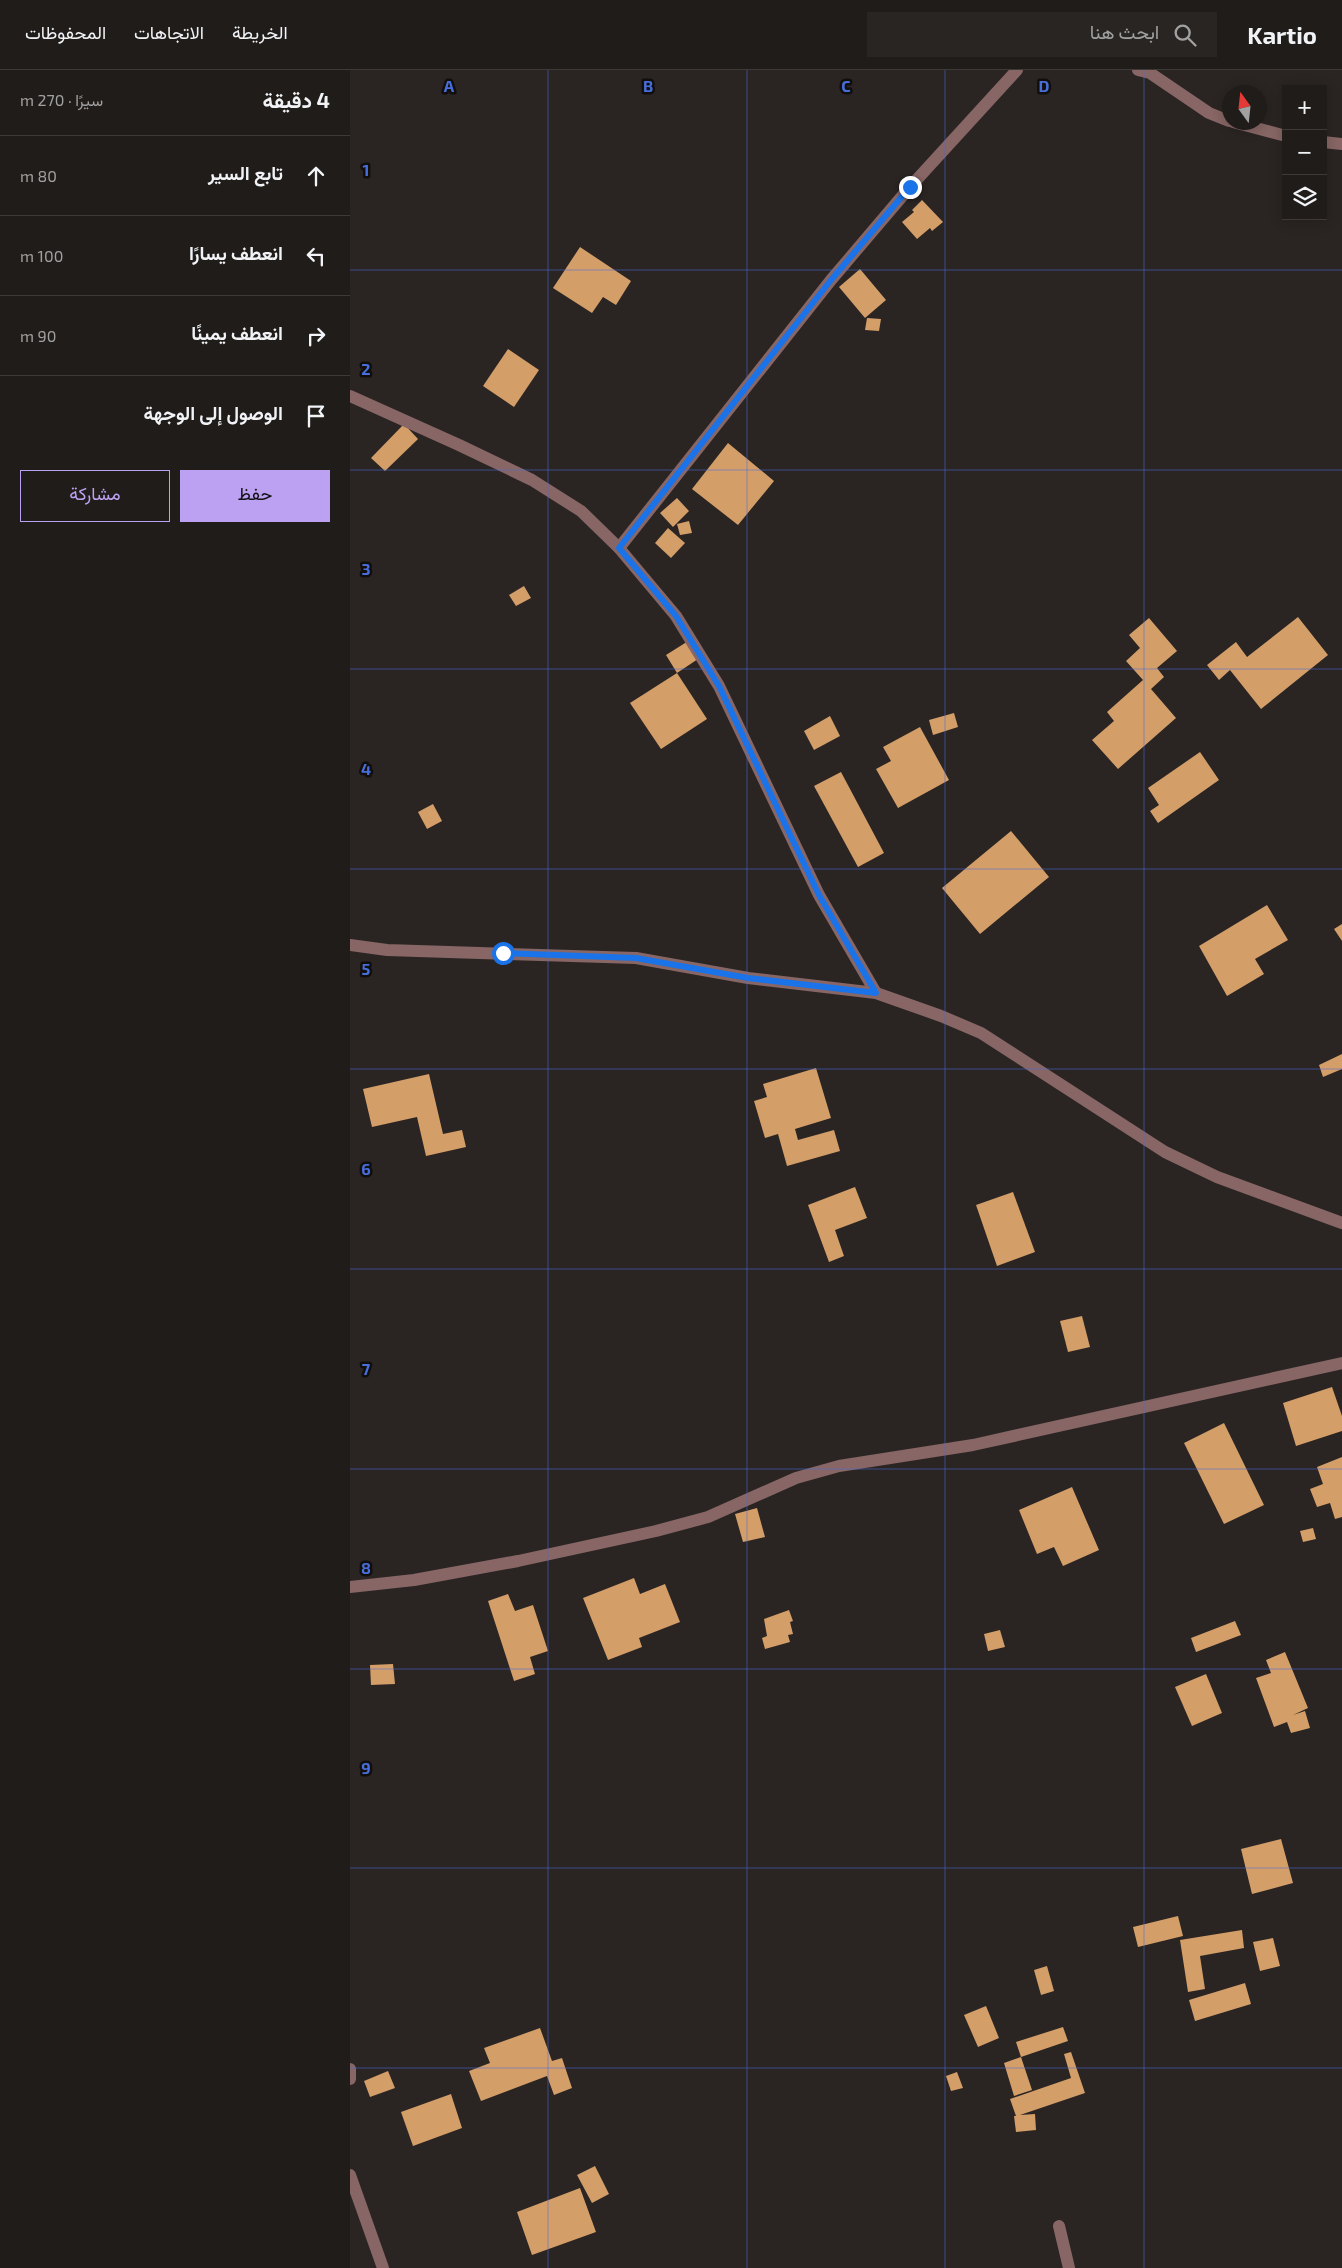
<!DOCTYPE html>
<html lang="ar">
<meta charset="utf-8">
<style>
body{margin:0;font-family:"Exo 2",Vazirmatn,sans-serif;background:#282523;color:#f1f3f6;direction:rtl}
.controls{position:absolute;right:15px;top:15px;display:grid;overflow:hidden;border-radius:0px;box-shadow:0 2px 12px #0003}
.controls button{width:45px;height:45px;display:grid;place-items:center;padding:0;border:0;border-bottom:1px solid #3d3a39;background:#201c1a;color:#f1f3f6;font:25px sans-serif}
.compass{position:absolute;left:872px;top:15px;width:45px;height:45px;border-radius:50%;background:#201c1a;box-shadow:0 2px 12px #0003;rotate:345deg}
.stop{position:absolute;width:15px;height:15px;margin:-11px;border:4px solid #1a73e8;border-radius:50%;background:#fff}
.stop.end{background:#1a73e8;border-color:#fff;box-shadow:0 1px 5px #0008}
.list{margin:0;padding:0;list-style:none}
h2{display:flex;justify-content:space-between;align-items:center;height:65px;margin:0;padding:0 20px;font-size:21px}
h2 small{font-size:16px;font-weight:400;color:#a2a1a2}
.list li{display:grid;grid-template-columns:32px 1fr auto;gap:15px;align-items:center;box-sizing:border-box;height:80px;padding:0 20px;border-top:1px solid #3d3a39}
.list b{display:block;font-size:19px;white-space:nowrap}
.list em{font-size:16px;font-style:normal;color:#a2a1a2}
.actions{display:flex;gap:10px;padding:15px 20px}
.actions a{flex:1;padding:11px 0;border:1px solid #bca0f2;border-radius:0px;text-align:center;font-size:18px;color:#bca0f2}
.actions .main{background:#bca0f2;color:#111}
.icon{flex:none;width:28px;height:28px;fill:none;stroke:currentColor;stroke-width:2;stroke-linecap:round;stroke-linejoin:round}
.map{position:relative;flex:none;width:992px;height:2198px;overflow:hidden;direction:ltr}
header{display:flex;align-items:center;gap:30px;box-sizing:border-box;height:70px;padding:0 25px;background:#201c1a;border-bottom:1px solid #3d3a39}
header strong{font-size:24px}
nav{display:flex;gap:28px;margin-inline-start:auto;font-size:18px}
.search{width:350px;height:45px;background:#282523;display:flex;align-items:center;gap:12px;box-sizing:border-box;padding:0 18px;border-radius:0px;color:#a2a1a2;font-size:19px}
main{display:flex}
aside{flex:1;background:#201c1a}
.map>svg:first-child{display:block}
</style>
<header>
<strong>Kartio</strong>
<div class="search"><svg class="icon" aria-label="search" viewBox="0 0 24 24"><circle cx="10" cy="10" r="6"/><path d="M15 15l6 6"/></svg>ابحث هنا</div>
<nav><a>الخريطة</a><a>الاتجاهات</a><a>المحفوظات</a></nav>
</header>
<main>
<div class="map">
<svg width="992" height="2198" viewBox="0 0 992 2198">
<rect width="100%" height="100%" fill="#2a2523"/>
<g fill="#d49e69">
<polygon points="572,130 593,152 582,161 580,158 567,169 552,152 564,142 562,140"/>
<polygon points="230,177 281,211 266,235 253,227 242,243 203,218"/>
<polygon points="510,199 536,230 515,248 489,217"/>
<polygon points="517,248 531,249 529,261 515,260"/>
<polygon points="158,279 189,300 164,337 133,316"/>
<polygon points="54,354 68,369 35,401 21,388"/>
<polygon points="378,373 424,411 388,455 342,419"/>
<polygon points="327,428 339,441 323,457 310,443"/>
<polygon points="339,451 342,463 330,465 327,454"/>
<polygon points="318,458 335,473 321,488 305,473"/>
<polygon points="174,516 181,528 166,536 159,525"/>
<polygon points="948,547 978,585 911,639 880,600 869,610 857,595 886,572 897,587"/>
<polygon points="799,548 827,581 807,598 814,607 801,619 826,648 768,699 742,670 764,651 757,642 793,610 776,591 790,578 779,565"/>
<polygon points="343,568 354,585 327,603 316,585"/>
<polygon points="327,603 357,649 311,679 280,633"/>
<polygon points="604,643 608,657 583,665 579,650"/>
<polygon points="480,646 490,666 464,680 454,661"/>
<polygon points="570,657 599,710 548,738 526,699 541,691 533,677"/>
<polygon points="850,682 869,710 808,753 800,741 809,735 798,718"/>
<polygon points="491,702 534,783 508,797 464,716"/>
<polygon points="83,734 92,751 77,759 68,742"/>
<polygon points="661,761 699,807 630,864 592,818"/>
<polygon points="917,835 938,870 905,889 914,904 877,926 849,876"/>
<polygon points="992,854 992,871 984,859"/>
<polygon points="992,984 992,999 973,1007 969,995"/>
<polygon points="466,998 481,1048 445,1059 448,1070 484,1060 490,1081 437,1096 428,1064 415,1068 404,1031 417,1027 413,1014"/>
<polygon points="79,1004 93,1064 112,1060 116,1077 76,1086 67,1047 22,1057 13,1019"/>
<polygon points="505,1117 517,1148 485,1160 494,1186 479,1192 458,1135"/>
<polygon points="663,1122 685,1182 647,1196 626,1135"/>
<polygon points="732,1246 740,1277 718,1282 710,1251"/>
<polygon points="982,1317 992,1346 992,1361 946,1376 933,1333"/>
<polygon points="874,1353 914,1435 874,1454 834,1373"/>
<polygon points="992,1387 992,1447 985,1449 980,1433 967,1437 960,1419 973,1414 967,1397"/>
<polygon points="722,1417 749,1480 713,1496 704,1477 687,1484 669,1440"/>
<polygon points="407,1438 415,1467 393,1472 385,1444"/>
<polygon points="963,1458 966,1469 953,1472 950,1461"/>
<polygon points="284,1508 290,1524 315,1514 330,1552 289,1568 292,1577 258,1590 233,1528"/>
<polygon points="158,1524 165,1541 183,1535 198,1581 180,1587 185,1604 164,1611 138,1531"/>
<polygon points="439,1540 443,1551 440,1552 443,1564 438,1565 440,1572 415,1579 412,1568 417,1566 414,1549"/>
<polygon points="885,1551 891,1565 846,1582 841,1568"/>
<polygon points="650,1560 655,1577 638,1581 634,1564"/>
<polygon points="935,1582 958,1638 943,1645 955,1641 960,1658 941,1663 937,1652 924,1657 906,1608 921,1603 916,1590"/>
<polygon points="43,1594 45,1614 21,1615 20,1595"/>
<polygon points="856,1604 872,1643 842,1656 825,1617"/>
<polygon points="931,1769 943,1813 902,1824 891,1779"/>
<polygon points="828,1846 833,1866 788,1877 783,1857"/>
<polygon points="892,1860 894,1878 850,1886 855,1919 838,1922 830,1870"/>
<polygon points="923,1868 930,1896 910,1901 903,1872"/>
<polygon points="697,1896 704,1921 691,1925 684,1900"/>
<polygon points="895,1913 901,1934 845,1951 839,1930"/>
<polygon points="636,1936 649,1968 628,1977 614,1945"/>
<polygon points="713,1957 718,1971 671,1987 682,2020 664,2026 654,1993 671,1987 666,1972"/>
<polygon points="190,1958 202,1991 212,1988 222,2018 204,2025 197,2006 131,2031 119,2001 140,1993 134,1978"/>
<polygon points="721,1982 735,2023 670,2045 685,2044 686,2060 666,2062 664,2046 666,2046 660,2029 721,2008 714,1984"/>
<polygon points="38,2001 45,2018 20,2027 14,2011"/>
<polygon points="607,2002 613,2018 601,2021 596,2006"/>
<polygon points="101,2024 112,2058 63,2076 51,2042"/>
<polygon points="245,2096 259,2124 242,2133 227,2105"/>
<polygon points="230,2118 246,2162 182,2185 167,2142"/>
</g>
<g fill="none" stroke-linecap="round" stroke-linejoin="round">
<g stroke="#876665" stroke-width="12">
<polyline points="788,0 800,3 859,43 879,51"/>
<polyline points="883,52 936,66"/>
<polyline points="973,72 992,74"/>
<polyline points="0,326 109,375 182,410 231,441 269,478 326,546 369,616 469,825 526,923"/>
<polyline points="269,478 481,210 560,117 667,0"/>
<polyline points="0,875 37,880 286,888 398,908 526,923 591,946 631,963 815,1082 867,1107 992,1153"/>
<polyline points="0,1517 64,1510 168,1491 306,1461 358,1447 446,1408 489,1396 623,1375 992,1293"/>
<polyline points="0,1999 0,2009"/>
<polyline points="0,2105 33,2198"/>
<polyline points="709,2156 719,2198"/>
</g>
</g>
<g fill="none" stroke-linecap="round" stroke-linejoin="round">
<polyline stroke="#1a73e8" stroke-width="6" points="153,883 286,888 398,908 526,923 469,825 369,616 326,546 269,478 481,210 560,117"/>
</g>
<path fill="none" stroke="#486edc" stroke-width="1" stroke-opacity="0.55" d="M 198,0 L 198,2198M 397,0 L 397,2198M 595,0 L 595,2198M 794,0 L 794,2198M 0,200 L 992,200M 0,400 L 992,400M 0,599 L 992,599M 0,799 L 992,799M 0,999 L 992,999M 0,1199 L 992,1199M 0,1399 L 992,1399M 0,1599 L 992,1599M 0,1798 L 992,1798M 0,1998 L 992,1998"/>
<g font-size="16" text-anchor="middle" font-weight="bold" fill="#486edc" stroke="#110f0e" stroke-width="5" stroke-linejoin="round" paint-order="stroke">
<text x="99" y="22">A</text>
<text x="298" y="22">B</text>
<text x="496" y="22">C</text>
<text x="694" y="22">D</text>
<text x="16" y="106">1</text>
<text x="16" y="305">2</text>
<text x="16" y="505">3</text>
<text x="16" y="705">4</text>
<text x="16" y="905">5</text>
<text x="16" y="1105">6</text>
<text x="16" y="1305">7</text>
<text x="16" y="1504">8</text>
<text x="16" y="1704">9</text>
</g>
</svg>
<div class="controls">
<button>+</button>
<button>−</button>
<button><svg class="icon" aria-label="layers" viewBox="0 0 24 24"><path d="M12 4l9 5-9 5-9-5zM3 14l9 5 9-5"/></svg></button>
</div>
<svg class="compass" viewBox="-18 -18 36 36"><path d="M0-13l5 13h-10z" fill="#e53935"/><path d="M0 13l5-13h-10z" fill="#a2a1a2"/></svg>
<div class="stop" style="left:153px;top:883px"></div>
<div class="stop end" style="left:560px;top:117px"></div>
</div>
<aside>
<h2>4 دقيقة<small>سيرًا · 270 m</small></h2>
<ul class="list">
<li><svg class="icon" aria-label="ahead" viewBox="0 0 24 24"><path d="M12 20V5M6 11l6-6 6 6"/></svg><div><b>تابع السير</b></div><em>80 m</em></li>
<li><svg class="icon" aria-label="left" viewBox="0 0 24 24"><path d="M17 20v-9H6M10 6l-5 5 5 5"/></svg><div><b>انعطف يسارًا</b></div><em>100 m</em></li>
<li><svg class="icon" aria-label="right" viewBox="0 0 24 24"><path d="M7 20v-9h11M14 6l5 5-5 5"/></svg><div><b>انعطف يمينًا</b></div><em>90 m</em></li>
<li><svg class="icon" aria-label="arrive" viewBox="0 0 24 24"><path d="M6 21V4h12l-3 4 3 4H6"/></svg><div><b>الوصول إلى الوجهة</b></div></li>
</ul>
<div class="actions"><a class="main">حفظ</a><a>مشاركة</a></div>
</aside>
</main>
